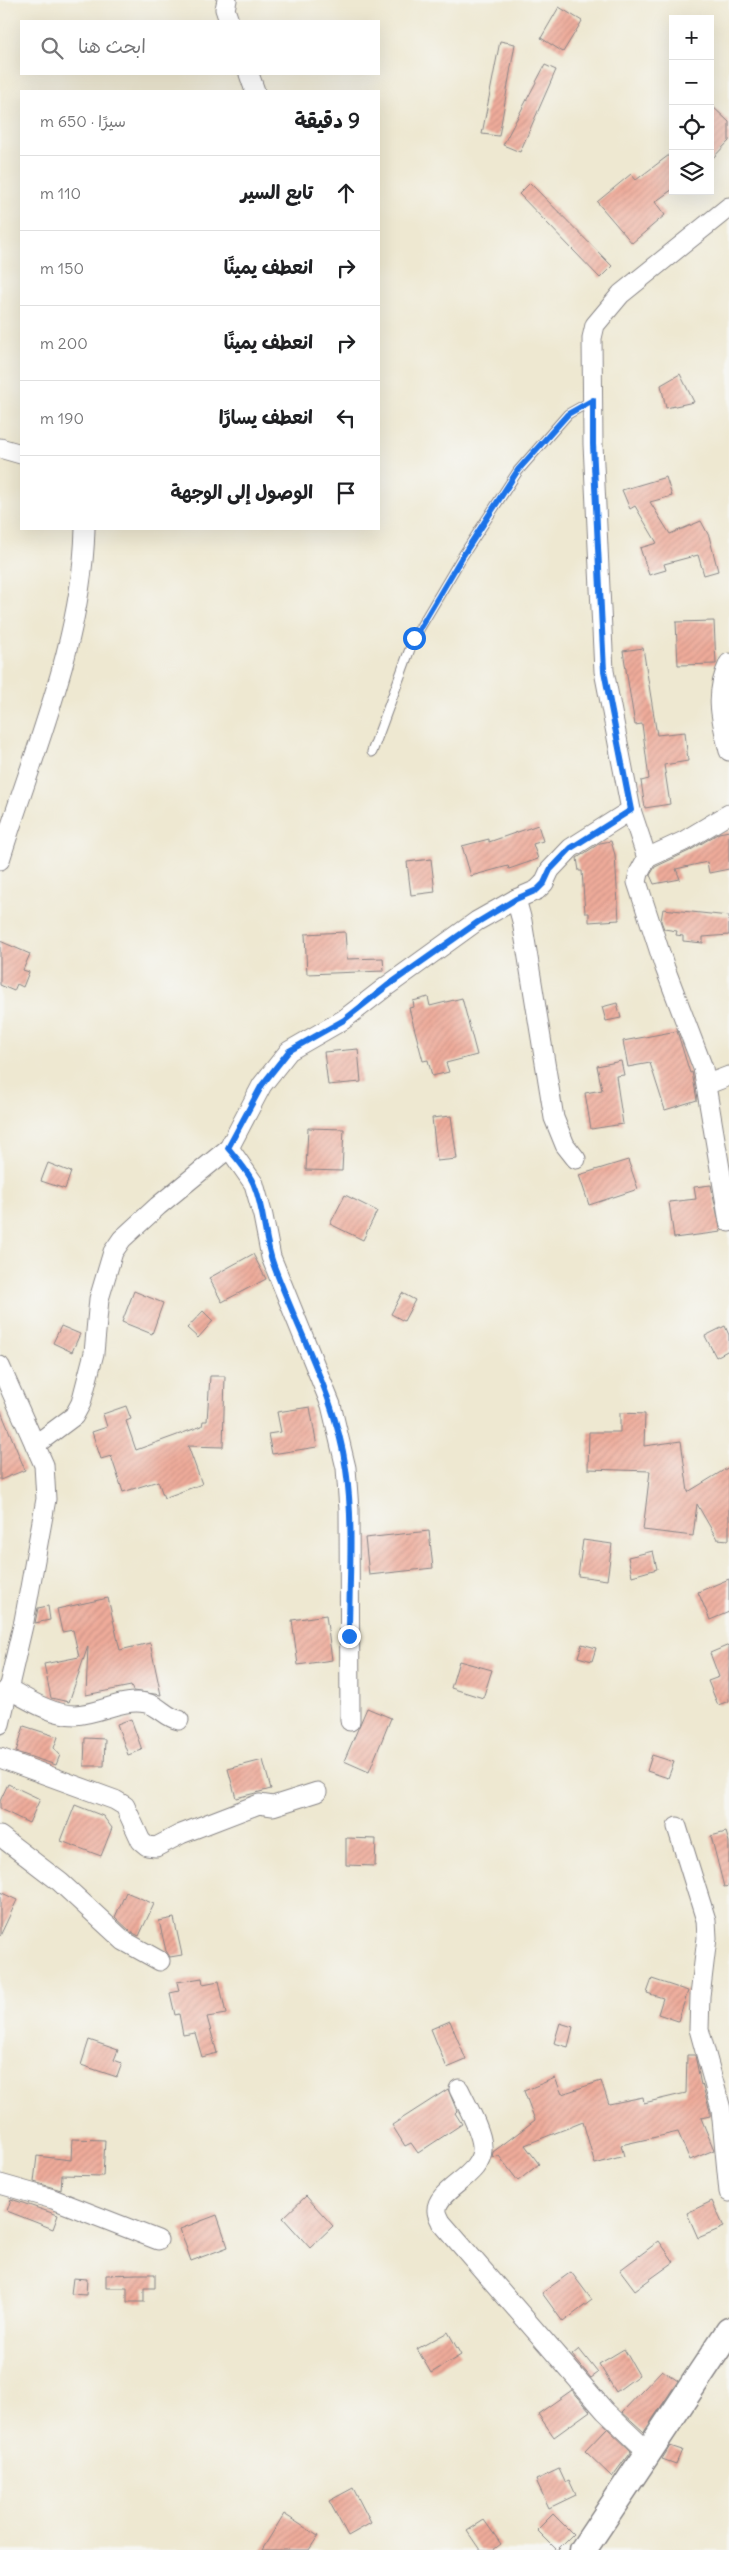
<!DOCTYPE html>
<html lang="ar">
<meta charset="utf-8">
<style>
body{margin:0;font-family:Delius,"Playpen Sans Arabic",sans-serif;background:#f6f6f6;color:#202124;direction:rtl}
.controls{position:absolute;right:15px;top:15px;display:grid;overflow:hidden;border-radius:0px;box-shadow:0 5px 20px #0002}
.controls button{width:45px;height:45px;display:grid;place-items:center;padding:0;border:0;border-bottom:1px solid #e0e0e0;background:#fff;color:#202124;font:25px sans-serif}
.stop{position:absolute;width:15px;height:15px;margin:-11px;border:4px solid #1a73e8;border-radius:50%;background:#fff}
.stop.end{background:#1a73e8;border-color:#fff;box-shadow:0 1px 5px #0008}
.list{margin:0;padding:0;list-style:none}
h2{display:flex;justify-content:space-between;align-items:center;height:65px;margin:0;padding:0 20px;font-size:21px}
h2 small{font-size:16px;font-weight:400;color:#757577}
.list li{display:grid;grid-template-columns:32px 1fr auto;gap:15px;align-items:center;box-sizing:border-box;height:75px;padding:0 20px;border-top:1px solid #e0e0e0}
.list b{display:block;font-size:19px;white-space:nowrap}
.list em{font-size:16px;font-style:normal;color:#757577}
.icon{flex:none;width:28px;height:28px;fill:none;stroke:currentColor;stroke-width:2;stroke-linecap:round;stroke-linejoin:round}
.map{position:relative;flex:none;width:729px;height:2550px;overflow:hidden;direction:ltr}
.search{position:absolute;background:#fff;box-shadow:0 5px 20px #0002;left:20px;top:20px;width:360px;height:55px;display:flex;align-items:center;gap:12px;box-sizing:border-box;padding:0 18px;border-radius:0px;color:#757577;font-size:19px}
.panel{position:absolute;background:#fff;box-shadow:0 5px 20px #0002;left:20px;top:90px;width:360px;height:440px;border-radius:0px;direction:rtl}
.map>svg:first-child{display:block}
</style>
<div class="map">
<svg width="729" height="2550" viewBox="0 0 729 2550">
<defs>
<pattern id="building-hatch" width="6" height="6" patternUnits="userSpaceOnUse" patternTransform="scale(1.25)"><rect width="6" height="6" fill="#eeab9a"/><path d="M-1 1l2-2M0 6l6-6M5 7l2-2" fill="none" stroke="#cc9386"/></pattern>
</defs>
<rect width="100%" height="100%" fill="#f6f6f2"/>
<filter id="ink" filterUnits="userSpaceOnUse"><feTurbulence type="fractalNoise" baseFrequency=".02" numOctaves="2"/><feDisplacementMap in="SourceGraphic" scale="10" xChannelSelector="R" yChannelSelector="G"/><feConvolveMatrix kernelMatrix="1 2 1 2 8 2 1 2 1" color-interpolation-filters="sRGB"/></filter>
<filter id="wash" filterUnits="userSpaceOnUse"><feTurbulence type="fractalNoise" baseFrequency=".0096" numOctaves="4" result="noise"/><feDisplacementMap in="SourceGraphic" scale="20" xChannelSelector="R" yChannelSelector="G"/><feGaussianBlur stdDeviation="1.12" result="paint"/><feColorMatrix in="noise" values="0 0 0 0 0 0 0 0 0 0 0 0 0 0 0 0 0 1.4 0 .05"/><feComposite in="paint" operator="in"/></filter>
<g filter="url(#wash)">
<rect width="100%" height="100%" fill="#eee8d1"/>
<g id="blocks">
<g fill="url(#building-hatch)">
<polygon points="559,7 582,21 563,52 541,38"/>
<polygon points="500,41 515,44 499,136 482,134"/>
<polygon points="545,65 556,70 520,152 503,145"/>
<polygon points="710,104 729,122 729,141 710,161"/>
<polygon points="673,152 673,189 655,202 665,215 632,243 597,202 631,174 636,180"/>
<polygon points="530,183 612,266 600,278 519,194"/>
<polygon points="680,374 694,402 666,408 661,385"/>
<polygon points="666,477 672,496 650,502 670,534 701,521 709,536 718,571 704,575 698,555 664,564 666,570 649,575 640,548 657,543 635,506 630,509 622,490"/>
<polygon points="714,621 716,664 678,665 676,622"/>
<polygon points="643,648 657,735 685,732 688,761 664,765 670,804 645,808 641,781 649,779 642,724 635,725 623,651"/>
<polygon points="538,825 543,841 533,844 538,859 509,869 508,866 471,876 462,846 489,839 489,842"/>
<polygon points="729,831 729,869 709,873 707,862 676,869 680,879 654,884 650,875 655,867 689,851 719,833"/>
<polygon points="611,841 615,855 619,920 589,922 589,913 585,913 582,871 579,871 577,858 600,843"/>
<polygon points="431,859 435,892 411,895 407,862"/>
<polygon points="663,909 729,916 729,935 703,937 703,943 683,941 683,936 676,935 677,931 664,929 661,921"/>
<polygon points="345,932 347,959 383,958 384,971 307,974 305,934"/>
<polygon points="0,941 30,954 23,970 29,972 23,987 17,984 14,991 0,985"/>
<polygon points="428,997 430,1006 462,998 477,1055 446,1063 449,1072 432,1076 428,1060 423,1061 409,1008 414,1007 413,1001"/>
<polygon points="617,1003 621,1018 606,1021 602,1007"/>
<polygon points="677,1031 690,1073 692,1072 697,1100 665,1110 650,1063 628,1067 623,1041"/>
<polygon points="358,1049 361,1082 328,1085 324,1052"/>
<polygon points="621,1061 624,1075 616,1076 623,1124 591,1129 585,1093 602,1090 597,1066"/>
<polygon points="451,1116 457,1159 437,1161 432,1118"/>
<polygon points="308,1128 344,1129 342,1171 306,1170"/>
<polygon points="628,1160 638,1189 589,1205 579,1175"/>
<polygon points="48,1163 71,1172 65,1189 41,1181"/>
<polygon points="711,1185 721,1232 674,1238 669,1202 696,1199 694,1187"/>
<polygon points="345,1195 377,1211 363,1240 330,1224"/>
<polygon points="253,1254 266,1279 222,1302 209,1278"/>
<polygon points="134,1291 163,1303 152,1334 122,1322"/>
<polygon points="402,1293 415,1300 404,1321 391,1314"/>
<polygon points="203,1311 213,1321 198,1338 187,1328"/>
<polygon points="61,1326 80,1334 72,1352 53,1343"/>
<polygon points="725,1326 729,1335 729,1350 716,1357 705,1336"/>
<polygon points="210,1376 225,1376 223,1447 188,1446 202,1484 164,1498 158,1481 123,1492 111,1456 101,1459 92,1432 107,1427 103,1414 126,1406 131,1419 126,1421 136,1450 202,1426 203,1421 207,1421"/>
<polygon points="310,1407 317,1447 272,1454 268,1434 281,1432 277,1412"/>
<polygon points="0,1409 25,1470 0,1480"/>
<polygon points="620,1413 645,1414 644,1446 681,1441 688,1492 729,1467 729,1540 717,1539 697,1504 693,1536 643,1530 650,1471 588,1469 589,1432 620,1432"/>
<polygon points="429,1531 433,1568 369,1575 365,1538"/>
<polygon points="583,1540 612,1544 607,1580 578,1576"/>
<polygon points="653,1551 657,1569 632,1576 628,1557"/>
<polygon points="729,1579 729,1612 710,1620 698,1592"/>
<polygon points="108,1598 120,1650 150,1643 161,1695 133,1691 131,1686 86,1695 88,1646 69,1702 51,1698 44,1664 79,1657 73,1630 62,1632 57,1609"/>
<polygon points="48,1606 50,1620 35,1623 38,1608"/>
<polygon points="326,1615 332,1660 298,1665 292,1620"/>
<polygon points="582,1644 596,1648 592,1661 578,1657"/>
<polygon points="729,1645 729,1701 718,1705 708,1681 719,1677 710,1653"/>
<polygon points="459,1661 492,1670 483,1698 451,1688"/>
<polygon points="367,1708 391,1718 369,1772 344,1761"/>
<polygon points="131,1719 142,1750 128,1755 117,1724"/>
<polygon points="24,1726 58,1737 54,1748 60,1755 56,1765 16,1752"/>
<polygon points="85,1738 105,1739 104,1766 84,1766"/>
<polygon points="652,1755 674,1762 668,1778 647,1771"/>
<polygon points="263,1760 271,1789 236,1798 228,1769"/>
<polygon points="8,1784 40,1799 29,1823 0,1809 0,1801"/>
<polygon points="75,1805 103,1816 112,1828 101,1856 61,1841"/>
<polygon points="726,1832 729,1842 729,1886 724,1887 711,1836"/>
<polygon points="346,1838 376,1839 375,1866 346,1865"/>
<polygon points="0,1892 17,1900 0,1936"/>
<polygon points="126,1892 154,1904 139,1936 131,1932 115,1917"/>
<polygon points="174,1918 182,1955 170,1957 166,1951 159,1921"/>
<polygon points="202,1978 203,1984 219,1981 226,2014 207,2017 217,2053 202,2057 195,2033 183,2035 179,2014 175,2015 170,1993 179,1991 177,1982"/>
<polygon points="652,1979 688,1991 678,2021 658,2014 663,1998 647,1993"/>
<polygon points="450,2021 466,2060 447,2068 431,2029"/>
<polygon points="560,2023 573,2027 568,2047 554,2043"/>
<polygon points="89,2040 118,2050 114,2060 122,2063 117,2077 81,2065"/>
<polygon points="687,2055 695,2055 701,2085 702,2084 710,2111 710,2116 701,2118 714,2150 690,2160 678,2132 621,2145 624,2156 595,2164 583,2122 525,2145 539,2164 518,2181 499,2156 492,2157 493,2152 535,2120 524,2091 555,2078 562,2094 601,2081 609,2104 643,2097 644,2103 686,2093"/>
<polygon points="448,2089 457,2111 455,2113 462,2124 418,2153 411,2143 405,2146 392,2125"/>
<polygon points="72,2139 105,2140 103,2176 62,2175 61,2190 34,2182 37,2156 71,2160"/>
<polygon points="306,2196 333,2226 310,2248 283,2218"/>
<polygon points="11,2199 58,2215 53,2229 7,2211"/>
<polygon points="712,2201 724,2227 698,2238 687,2213"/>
<polygon points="217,2215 228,2247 191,2261 180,2229"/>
<polygon points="659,2241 674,2262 635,2290 620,2270"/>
<polygon points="571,2272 592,2300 563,2322 542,2293"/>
<polygon points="137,2274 155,2274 155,2288 144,2288 144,2302 127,2302 127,2288 106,2288 106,2275"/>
<polygon points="73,2278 87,2279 86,2295 71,2294"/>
<polygon points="448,2332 461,2355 431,2373 417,2349"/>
<polygon points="579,2349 598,2373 591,2378 572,2355"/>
<polygon points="624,2349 639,2375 616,2392 599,2364"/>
<polygon points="662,2370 678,2381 644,2432 622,2412"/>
<polygon points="572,2390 590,2411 554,2437 538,2414"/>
<polygon points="607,2428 631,2451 612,2477 585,2451"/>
<polygon points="670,2446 682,2450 676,2464 662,2459"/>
<polygon points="559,2469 565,2482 569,2480 576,2495 549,2508 536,2480"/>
<polygon points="353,2488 371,2523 348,2536 329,2501"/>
<polygon points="284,2514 318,2536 309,2550 262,2550"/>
<polygon points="553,2514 573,2534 557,2550 537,2530"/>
<polygon points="484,2520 501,2544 493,2550 480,2550 467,2531"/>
</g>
</g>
</g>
<g filter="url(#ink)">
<use href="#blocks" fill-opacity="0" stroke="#888586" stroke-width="1"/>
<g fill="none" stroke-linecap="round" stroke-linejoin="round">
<defs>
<polyline id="lane" points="372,752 414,638 462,557 518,471 568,414 593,400"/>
<g id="street">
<polyline points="227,0 225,9 229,21"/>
<polyline points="249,74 255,91"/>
<polyline points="0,448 21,454"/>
<path d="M 729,663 C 714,695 721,718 729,751"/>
<polyline points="729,814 684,841 647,858 639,873 637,882 665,968 703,1068 729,1222"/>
<polyline points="647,858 631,810 604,671 593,444 592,338 595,325 621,294 729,207"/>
<path d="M 0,860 C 33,752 82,643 85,529"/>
<polyline points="516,899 522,921 554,1118 565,1145 576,1159"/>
<polyline points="708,1084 729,1076"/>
<polyline points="229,1148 254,1184 263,1216 271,1257 331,1405 346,1468 349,1510 350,1721"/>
<polyline points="0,1366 44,1465 46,1499 24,1621 0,1724"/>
<polyline points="35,1445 74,1416 81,1403 94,1353 99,1299 113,1252 122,1239 158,1206 229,1148 262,1085 289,1051 343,1020 387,986 477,921 516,899 537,890 544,883 550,870 571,848 631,810"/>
<path d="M 7,1688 C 27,1699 51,1715 75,1715 C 99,1714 122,1698 146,1703 C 159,1705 166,1718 179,1720"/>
<polyline points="0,1758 115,1800 125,1806 141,1841 147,1846 156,1847 181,1834 259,1804 273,1806 317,1792"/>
<polyline points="677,1827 706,1920 707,1938 700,1996 699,2029 721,2109 729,2192"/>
<polyline points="0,1836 60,1882 124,1941 160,1961"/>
<path d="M 459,2089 C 466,2104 482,2131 482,2147 C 484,2176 435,2189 437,2211 C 437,2215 440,2219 441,2222 L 605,2411 L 648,2452"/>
<polyline points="0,2184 53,2199 158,2240"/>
</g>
<polyline id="secondary" points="583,2550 729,2331"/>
</defs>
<use href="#lane" stroke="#888586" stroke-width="11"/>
<use href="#street" stroke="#888586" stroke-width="21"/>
<use href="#secondary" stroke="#888586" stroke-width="29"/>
<use href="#lane" stroke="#fff" stroke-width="9"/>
<use href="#street" stroke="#fff" stroke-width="19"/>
<use href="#secondary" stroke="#fff" stroke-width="26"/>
</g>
</g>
<g fill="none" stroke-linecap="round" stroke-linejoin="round" filter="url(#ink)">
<path stroke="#1a73e8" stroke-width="6" d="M 349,1636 C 349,1581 354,1524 346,1469 C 336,1398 299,1333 274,1266 C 264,1240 265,1211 254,1185 C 249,1172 237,1159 228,1148 L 262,1085 L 289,1051 L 344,1020 L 387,986 L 478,922 L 516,899 L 537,890 L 544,883 L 550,870 L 571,848 L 631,810 L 604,671 L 593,444 L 593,400 L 568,414 L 518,470 L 462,557 L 414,638"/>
</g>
</svg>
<div class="controls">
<button>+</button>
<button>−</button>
<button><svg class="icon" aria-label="locate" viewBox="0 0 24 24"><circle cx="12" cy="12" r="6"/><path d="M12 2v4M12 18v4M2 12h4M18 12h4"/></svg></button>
<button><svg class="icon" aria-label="layers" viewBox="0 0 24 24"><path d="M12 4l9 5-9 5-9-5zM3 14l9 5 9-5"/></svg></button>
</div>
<div class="stop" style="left:414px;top:638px"></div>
<div class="stop end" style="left:349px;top:1636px"></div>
<div class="search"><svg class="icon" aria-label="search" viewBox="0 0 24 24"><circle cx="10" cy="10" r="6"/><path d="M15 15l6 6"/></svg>ابحث هنا</div>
<section class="panel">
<h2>9 دقيقة<small>سيرًا · 650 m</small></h2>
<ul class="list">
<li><svg class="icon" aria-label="ahead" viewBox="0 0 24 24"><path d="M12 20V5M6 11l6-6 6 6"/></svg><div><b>تابع السير</b></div><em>110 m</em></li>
<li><svg class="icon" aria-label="right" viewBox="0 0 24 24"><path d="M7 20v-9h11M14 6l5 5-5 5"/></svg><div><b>انعطف يمينًا</b></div><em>150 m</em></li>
<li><svg class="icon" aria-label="right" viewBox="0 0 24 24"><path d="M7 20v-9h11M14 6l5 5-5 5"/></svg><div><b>انعطف يمينًا</b></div><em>200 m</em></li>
<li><svg class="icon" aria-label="left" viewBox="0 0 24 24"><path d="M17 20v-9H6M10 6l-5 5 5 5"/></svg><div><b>انعطف يسارًا</b></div><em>190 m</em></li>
<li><svg class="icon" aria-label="arrive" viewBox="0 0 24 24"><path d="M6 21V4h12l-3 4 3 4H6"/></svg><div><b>الوصول إلى الوجهة</b></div></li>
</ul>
</section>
</div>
